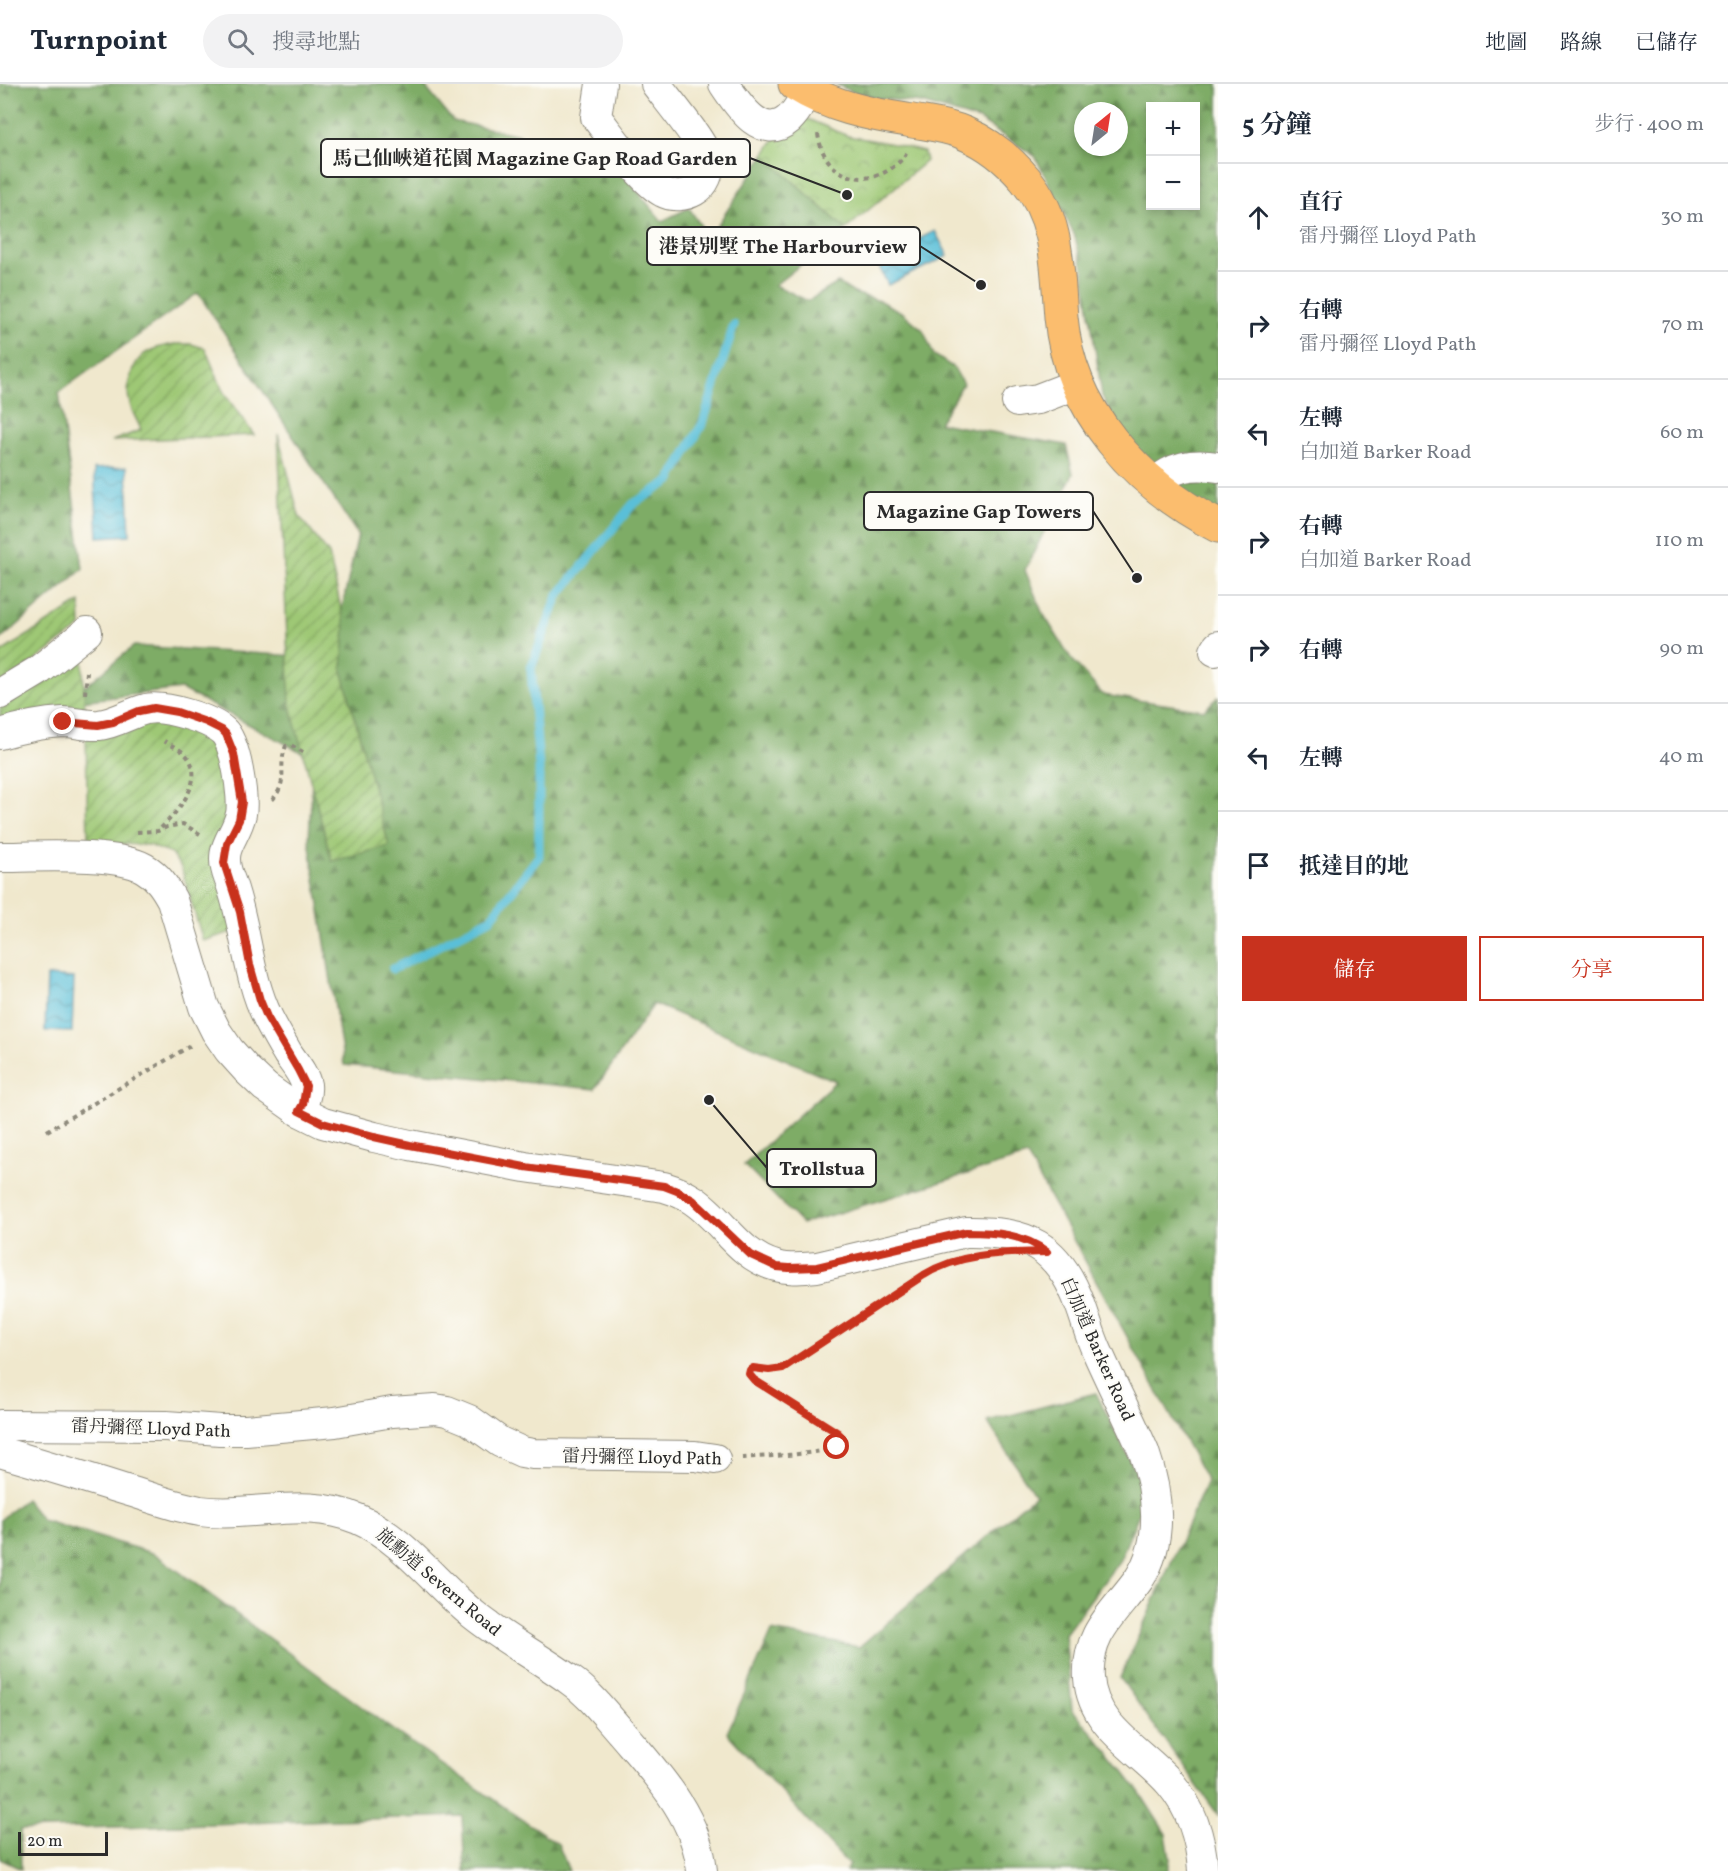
<!DOCTYPE html>
<html lang="zh-TW">
<meta charset="utf-8">
<style>
body{margin:0;font-family:Vollkorn,"Noto Serif TC",serif;background:#f2f2f3;color:#1f2937}
.controls{position:absolute;right:18px;top:18px;display:grid;overflow:hidden;border-radius:0px;box-shadow:0 3px 9px #0003}
.controls button{width:54px;height:54px;display:grid;place-items:center;padding:0;border:0;border-bottom:2px solid #e0e1e3;background:#fff;color:#1f2937;font:30px sans-serif}
.compass{position:absolute;left:1074px;top:18px;width:54px;height:54px;border-radius:50%;background:#fff;box-shadow:0 3px 9px #0003;rotate:30deg}
.scale{position:absolute;left:18px;bottom:15px;width:90px;box-sizing:border-box;padding-left:6px;border:3px solid #2b2b2b;border-top:0;font-size:16px;line-height:21px;white-space:nowrap;color:#2b2b2b;-webkit-text-stroke:4px #fdfcf7;paint-order:stroke}
.stop{position:absolute;width:18px;height:18px;margin:-14px;border:4px solid #c8321e;border-radius:50%;background:#fff}
.stop.end{background:#c8321e;border-color:#fff;box-shadow:0 2px 6px #0008}
.list{margin:0;padding:0;list-style:none}
h2{display:flex;justify-content:space-between;align-items:center;height:78px;margin:0;padding:0 24px;font-size:26px}
h2 small{font-size:20px;font-weight:400;color:#747a83}
.list li{display:grid;grid-template-columns:39px 1fr auto;gap:18px;align-items:center;box-sizing:border-box;height:108px;padding:0 24px;border-top:2px solid #e0e1e3}
.list b{display:block;font-size:22px;white-space:nowrap}
.list p{margin:0;font-size:20px;white-space:nowrap;color:#747a83}
.list em{font-size:20px;font-style:normal;color:#747a83}
.actions{display:flex;gap:12px;padding:18px 24px}
.actions a{flex:1;padding:14px 0;border:2px solid #c8321e;border-radius:0px;text-align:center;font-size:21px;color:#c8321e}
.actions .main{background:#c8321e;color:#fff}
.icon{flex:none;width:33px;height:33px;fill:none;stroke:currentColor;stroke-width:2;stroke-linecap:round;stroke-linejoin:round}
.map{position:relative;flex:none;width:1218px;height:1787px;overflow:hidden}
header{display:flex;align-items:center;gap:36px;box-sizing:border-box;height:84px;padding:0 30px;background:#fff;border-bottom:2px solid #e0e1e3}
header strong{font-size:28px}
nav{display:flex;gap:33px;margin-inline-start:auto;font-size:21px}
.search{width:420px;height:54px;background:#f2f2f3;display:flex;align-items:center;gap:15px;box-sizing:border-box;padding:0 21px;border-radius:33px;color:#747a83;font-size:22px}
main{display:flex}
aside{flex:1;background:#fff}
.map>svg:first-child{display:block}
</style>
<header>
<strong>Turnpoint</strong>
<div class="search"><svg class="icon" aria-label="search" viewBox="0 0 24 24"><circle cx="10" cy="10" r="6"/><path d="M15 15l6 6"/></svg>搜尋地點</div>
<nav><a>地圖</a><a>路線</a><a>已儲存</a></nav>
</header>
<main>
<div class="map">
<svg width="1218" height="1787" viewBox="0 0 1218 1787">
<defs>
<pattern id="forest-firs" width="22" height="20" patternUnits="userSpaceOnUse" patternTransform="scale(1.5)"><rect width="22" height="20" fill="#7eac66"/><path d="M5 1l3.5 6h-7zM16 11l3.5 6h-7z" fill="#678c54"/></pattern>
<pattern id="park-crowns" width="20" height="18" patternUnits="userSpaceOnUse" patternTransform="scale(1.5)"><rect width="20" height="18" fill="#9ec875"/><path d="M2 6a3 3 0 1 1 6 0M12 15a3 3 0 1 1 6 0" fill="none" stroke="#81a360"/></pattern>
<pattern id="garden-furrows" width="10" height="10" patternUnits="userSpaceOnUse" patternTransform="scale(1.5)"><rect width="10" height="10" fill="#9ec875"/><path d="M-1 1l2-2M0 10L10 0M9 11l2-2" fill="none" stroke="#81a360"/></pattern>
<pattern id="water-waves" width="16" height="10" patternUnits="userSpaceOnUse" patternTransform="scale(1.5)"><rect width="16" height="10" fill="#5abfd8"/><path d="M0 5q4-4 8 0t8 0" fill="none" stroke="#4b9baf"/></pattern>
</defs>
<rect width="100%" height="100%" fill="#fdfcf7"/>
<filter id="ink" filterUnits="userSpaceOnUse"><feTurbulence type="fractalNoise" baseFrequency=".0167" numOctaves="2"/><feDisplacementMap in="SourceGraphic" scale="12" xChannelSelector="R" yChannelSelector="G"/><feConvolveMatrix kernelMatrix="1 2 1 2 8 2 1 2 1" color-interpolation-filters="sRGB"/></filter>
<filter id="wash" filterUnits="userSpaceOnUse"><feTurbulence type="fractalNoise" baseFrequency=".008" numOctaves="4" result="noise"/><feDisplacementMap in="SourceGraphic" scale="24" xChannelSelector="R" yChannelSelector="G"/><feGaussianBlur stdDeviation="1.35" result="paint"/><feColorMatrix in="noise" values="0 0 0 0 0 0 0 0 0 0 0 0 0 0 0 0 0 1.4 0 .05"/><feComposite in="paint" operator="in"/></filter>
<g filter="url(#wash)">
<rect width="100%" height="100%" fill="#f0e8cd"/>
<g fill="url(#forest-firs)" stroke="#546c48" stroke-width="1.5" fill-rule="evenodd">
<polygon points="0,0 423,0 453,37 520,51 546,89 590,57 614,79 662,137 689,124 709,154 764,71 846,145 775,201 808,217 838,199 854,209 880,217 903,229 923,246 934,271 954,284 963,300 939,339 1066,361 1073,390 1025,486 1042,528 1070,573 1103,611 1204,626 1218,613 1218,1731 1120,1594 1207,1397 1027,1072 802,1140 744,1081 836,997 654,920 595,1005 344,981 309,756 313,674 181,605 65,619 134,562 331,574 358,451 198,209 59,308 83,485 0,556"/>
<path d="M 836,0 L 1218,0 L 1218,448 L 1138,382 L 1102,312 L 1083,183 L 1074,150 L 1035,72 L 979,36 L 922,19 L 876,14 L 853,8 ZM 1150,22 L 1196,22 L 1196,122 L 1150,122 ZM 1083,27 L 1119,27 L 1119,63 L 1083,63 Z"/>
<polygon points="1096,1309 1147,1410 1120,1476 1065,1550 1072,1625 1110,1670 1140,1709 1166,1750 1170,1775 1168,1787 845,1787 849,1781 727,1649 772,1547 859,1563 1035,1411 987,1337"/>
<polygon points="25,1415 42,1436 155,1470 393,1646 558,1760 569,1787 465,1787 462,1732 20,1746 21,1785 0,1775 0,1436"/>
</g>
<polygon fill="url(#park-crowns)" stroke="#647a50" stroke-width="1.5" points="798,31 848,52 888,59 924,68 926,77 846,145 764,71 783,42"/>
<g fill="url(#garden-furrows)" stroke="#647a50" stroke-width="1.5">
<path d="M 174,260 L 191,260 L 205,264 L 224,309 L 254,351 L 112,357 L 141,346 C 138,337 132,329 130,320 C 125,304 131,282 143,271 C 152,264 164,262 174,260 Z"/>
<polygon points="278,350 299,432 329,470 345,543 342,586 389,762 332,777 290,621"/>
<polygon points="80,518 81,543 0,602 0,569"/>
<polygon points="82,562 85,629 0,641 0,620"/>
<polygon points="151,631 213,649 227,671 235,847 203,857 181,783 171,770 149,761 88,759 86,651"/>
</g>
<g fill="url(#water-waves)" stroke="#427582" stroke-width="1.5">
<polygon points="935,147 948,172 888,201 876,176"/>
<polygon points="127,383 130,451 98,453 94,385"/>
<polygon points="47,892 74,894 72,948 45,947"/>
</g>
<g fill="none" stroke-linecap="round" stroke-linejoin="round">
<polyline stroke="#5abfd8" stroke-width="9" points="393,885 490,835 539,772 539,683 531,584 558,512 633,420 670,397 703,339 734,241"/>
</g>
</g>
<g filter="url(#ink)">
<g fill="none" stroke-linecap="round" stroke-linejoin="round">
<defs>
<g id="minor">
<path d="M 601,0 L 596,33 C 611,52 643,98 663,108 C 672,113 685,112 694,107 C 705,101 710,88 708,76 C 705,60 667,15 656,0"/>
<path d="M 724,0 C 737,19 761,59 789,35 C 797,28 802,17 808,8"/>
<polyline points="1017,318 1038,315 1077,300"/>
<path d="M 1153,400 C 1173,382 1192,379 1218,383"/>
<polyline points="1215,567 1218,562"/>
<polyline points="0,610 38,587 87,548"/>
<path d="M 0,650 C 20,644 42,639 63,638 C 75,638 87,642 99,641 C 116,639 130,629 146,625 C 164,621 210,635 223,647 C 236,658 244,714 241,730 C 235,756 217,763 229,794 C 247,840 246,890 268,934 C 274,946 281,958 288,970 C 294,979 304,990 306,1001 C 307,1010 303,1020 299,1027"/>
<path d="M 0,773 C 35,773 116,768 144,784 C 158,792 165,803 172,816 L 204,923 L 216,947 L 229,966 L 247,986 L 265,1003 L 299,1027 L 323,1039 L 374,1053 L 410,1061 L 525,1083 L 664,1103 C 674,1106 684,1110 693,1116 C 723,1136 739,1172 776,1182 C 789,1186 803,1184 817,1183 L 966,1148 C 1027,1147 1058,1161 1080,1220 C 1086,1236 1090,1252 1097,1267 C 1112,1301 1129,1334 1144,1368 C 1158,1408 1164,1457 1139,1495 C 1116,1528 1086,1548 1089,1594 C 1092,1643 1141,1666 1170,1699 C 1192,1725 1201,1754 1203,1787"/>
<polyline points="0,1341 166,1342 220,1346 246,1346 335,1338 392,1328 435,1325 447,1327 469,1336 500,1358 522,1368 533,1370 695,1372 715,1375"/>
<path d="M 0,1368 C 42,1380 84,1393 126,1406 C 150,1413 175,1423 200,1427 C 254,1434 304,1412 358,1435 C 402,1454 433,1497 469,1527 C 500,1553 537,1572 570,1596 C 590,1610 605,1630 621,1648 C 655,1688 697,1731 702,1787"/>
</g>
<path id="major" d="M 795,0 C 830,22 867,30 907,36 C 926,40 946,41 964,49 C 988,59 1009,76 1025,95 C 1059,135 1057,184 1061,233 C 1069,326 1137,401 1218,442"/>
</defs>
<use href="#minor" stroke="#8e8a7c" stroke-width="32"/>
<use href="#major" stroke="#8e8a7c" stroke-width="35"/>
<g stroke="#8e8a7c" stroke-width="4" stroke-dasharray="4.5 4.5" stroke-linecap="butt">
<path d="M 818,50 C 825,102 881,108 908,67"/>
<polyline points="85,610 87,588"/>
<path d="M 272,716 C 290,697 277,683 286,662 L 291,661 L 303,668"/>
<path d="M 161,744 C 178,727 209,693 184,669 C 179,664 170,661 164,657"/>
<polyline points="137,748 158,747 167,743 183,740 200,750"/>
<polyline points="47,1047 190,962"/>
<path d="M 742,1374 C 764,1372 827,1371 842,1360 L 842,1353 L 838,1349 L 754,1296 L 749,1290 L 750,1285 L 753,1284 L 769,1286 L 783,1284 L 923,1191"/>
</g>
<use href="#minor" stroke="#fff" stroke-width="30"/>
<use href="#major" stroke="#fbbd6e" stroke-width="33"/>
</g>
</g>
<g fill="none" stroke-linecap="round" stroke-linejoin="round" filter="url(#ink)">
<path stroke="#c8321e" stroke-width="8" d="M 63,638 L 98,641 L 113,638 L 139,627 L 154,624 L 177,628 L 206,638 L 222,646 L 226,650 L 234,670 L 242,718 L 239,736 L 227,760 L 224,779 L 240,828 L 250,881 L 260,916 L 267,933 L 298,986 L 306,1002 L 303,1020 L 299,1027 L 323,1039 L 374,1053 L 410,1061 L 525,1083 L 664,1102 L 677,1107 L 693,1116 L 751,1171 L 777,1183 L 789,1184 L 817,1183 L 966,1148 C 995,1148 1023,1150 1047,1168 C 1005,1169 961,1168 924,1191 L 783,1284 L 769,1286 L 753,1284 L 750,1286 L 749,1290 L 754,1296 L 838,1349 L 842,1353 L 843,1357 L 837,1363"/>
</g>
<g text-anchor="middle" stroke-width="4.5" stroke-linejoin="round" paint-order="stroke">
<g font-size="18" fill="#2b2b2b" stroke="#fdfcf7">
<text transform="translate(1098 1265) rotate(66)" y="6">白加道 Barker Road</text>
<text transform="translate(151 1344) rotate(2)" y="6">雷丹彌徑 Lloyd Path</text>
<text transform="translate(642 1373) rotate(1)" y="6">雷丹彌徑 Lloyd Path</text>
<text transform="translate(439 1498) rotate(40)" y="6">施勳道 Severn Road</text>
</g>
</g>
<path fill="none" stroke="#2b2b2b" stroke-width="2" d="M847 111L750 74M981 201L920 162M1137 494L1093 427M709 1016L767 1084"/>
<g fill="#2b2b2b" stroke="#fdfcf7" stroke-width="2">
<circle cx="847" cy="111" r="6"/>
<circle cx="981" cy="201" r="6"/>
<circle cx="1137" cy="494" r="6"/>
<circle cx="709" cy="1016" r="6"/>
</g>
<g fill="#fdfcf7" stroke="#2b2b2b" stroke-width="2">
<rect x="321" y="55" width="429" height="38" rx="6"/>
<rect x="647" y="143" width="273" height="38" rx="6"/>
<rect x="864" y="408" width="229" height="38" rx="6"/>
<rect x="767" y="1065" width="109" height="38" rx="6"/>
</g>
<g font-size="20" text-anchor="middle" font-weight="bold" fill="#2b2b2b">
<text x="535" y="81">馬己仙峽道花園 Magazine Gap Road Garden</text>
<text x="783" y="169">港景別墅 The Harbourview</text>
<text x="979" y="434">Magazine Gap Towers</text>
<text x="822" y="1091">Trollstua</text>
</g>
</svg>
<div class="controls">
<button>+</button>
<button>−</button>
</div>
<svg class="compass" viewBox="-18 -18 36 36"><path d="M0-13l5 13h-10z" fill="#e53935"/><path d="M0 13l5-13h-10z" fill="#747a83"/></svg>
<div class="scale">20 m</div>
<div class="stop" style="left:837px;top:1363px"></div>
<div class="stop end" style="left:63px;top:638px"></div>
</div>
<aside>
<h2>5 分鐘<small>步行 · 400 m</small></h2>
<ul class="list">
<li><svg class="icon" aria-label="ahead" viewBox="0 0 24 24"><path d="M12 20V5M6 11l6-6 6 6"/></svg><div><b>直行</b><p>雷丹彌徑 Lloyd Path</p></div><em>30 m</em></li>
<li><svg class="icon" aria-label="right" viewBox="0 0 24 24"><path d="M7 20v-9h11M14 6l5 5-5 5"/></svg><div><b>右轉</b><p>雷丹彌徑 Lloyd Path</p></div><em>70 m</em></li>
<li><svg class="icon" aria-label="left" viewBox="0 0 24 24"><path d="M17 20v-9H6M10 6l-5 5 5 5"/></svg><div><b>左轉</b><p>白加道 Barker Road</p></div><em>60 m</em></li>
<li><svg class="icon" aria-label="right" viewBox="0 0 24 24"><path d="M7 20v-9h11M14 6l5 5-5 5"/></svg><div><b>右轉</b><p>白加道 Barker Road</p></div><em>110 m</em></li>
<li><svg class="icon" aria-label="right" viewBox="0 0 24 24"><path d="M7 20v-9h11M14 6l5 5-5 5"/></svg><div><b>右轉</b></div><em>90 m</em></li>
<li><svg class="icon" aria-label="left" viewBox="0 0 24 24"><path d="M17 20v-9H6M10 6l-5 5 5 5"/></svg><div><b>左轉</b></div><em>40 m</em></li>
<li><svg class="icon" aria-label="arrive" viewBox="0 0 24 24"><path d="M6 21V4h12l-3 4 3 4H6"/></svg><div><b>抵達目的地</b></div></li>
</ul>
<div class="actions"><a class="main">儲存</a><a>分享</a></div>
</aside>
</main>
